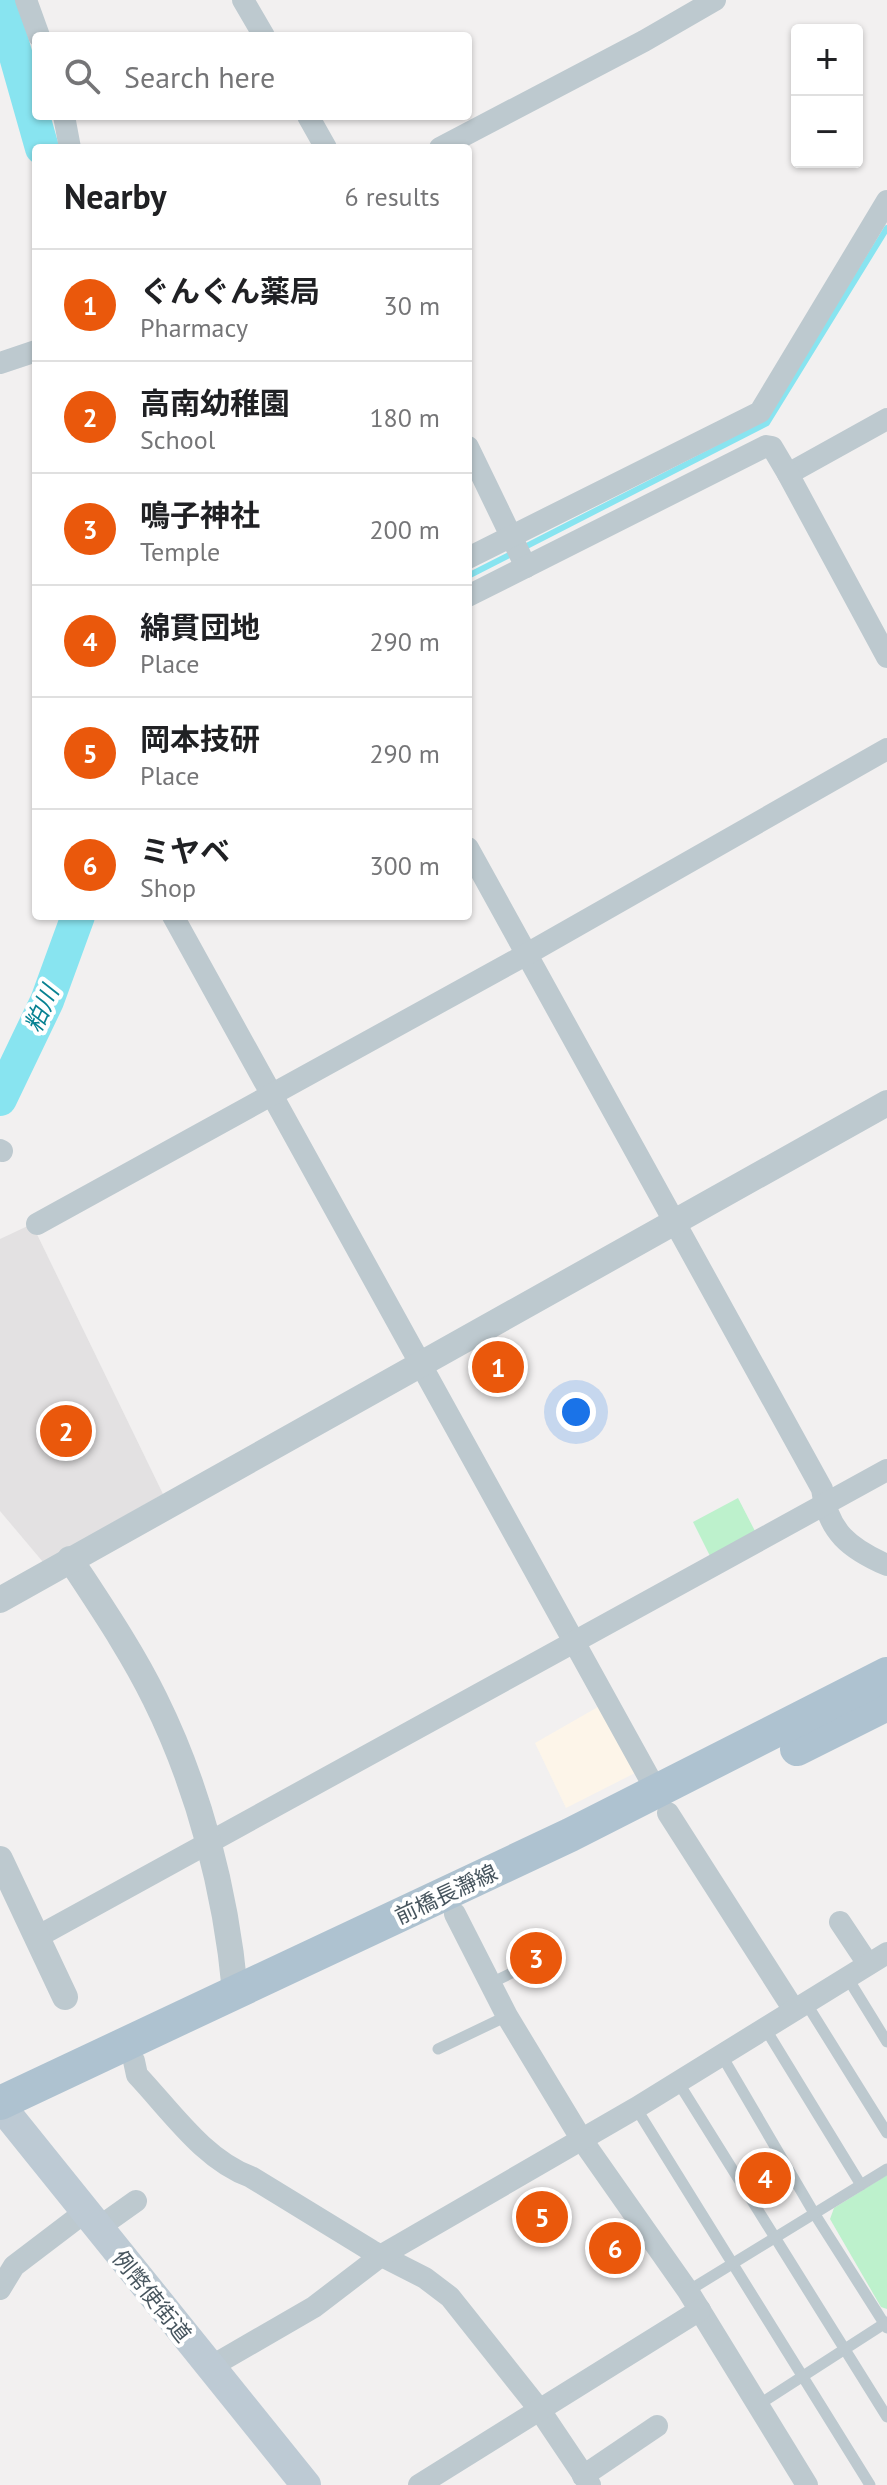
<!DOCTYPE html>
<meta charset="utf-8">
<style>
body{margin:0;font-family:"PT Sans","Noto Sans JP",sans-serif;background:#f2f2f2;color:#202124}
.controls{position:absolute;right:24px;top:24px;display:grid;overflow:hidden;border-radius:8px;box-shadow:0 2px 6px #0004}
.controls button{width:72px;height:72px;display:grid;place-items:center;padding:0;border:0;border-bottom:2px solid #e0e0e0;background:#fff;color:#202124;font:40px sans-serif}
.you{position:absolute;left:576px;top:1412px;width:28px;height:28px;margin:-20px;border:6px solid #fff;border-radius:50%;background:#1a73e8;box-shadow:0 0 0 12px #1a73e833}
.badge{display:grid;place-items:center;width:52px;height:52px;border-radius:50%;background:#ea580c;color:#fff;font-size:26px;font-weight:700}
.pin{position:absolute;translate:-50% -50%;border:4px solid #fff;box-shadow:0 2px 8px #0006}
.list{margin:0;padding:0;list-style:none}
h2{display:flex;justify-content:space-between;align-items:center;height:104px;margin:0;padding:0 32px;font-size:34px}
h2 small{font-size:26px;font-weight:400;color:#757577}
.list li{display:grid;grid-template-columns:52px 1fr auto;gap:24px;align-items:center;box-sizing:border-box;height:112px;padding:0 32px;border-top:2px solid #e0e0e0}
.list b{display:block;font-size:30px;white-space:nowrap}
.list p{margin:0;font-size:26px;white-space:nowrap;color:#757577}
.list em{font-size:26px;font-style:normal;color:#757577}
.icon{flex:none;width:44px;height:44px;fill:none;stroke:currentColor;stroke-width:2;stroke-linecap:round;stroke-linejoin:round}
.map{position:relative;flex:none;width:887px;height:2485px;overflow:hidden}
.search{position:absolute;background:#fff;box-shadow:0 2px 6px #0004;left:32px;top:32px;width:440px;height:88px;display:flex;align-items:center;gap:20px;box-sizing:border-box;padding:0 28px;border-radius:8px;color:#757577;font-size:30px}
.panel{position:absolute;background:#fff;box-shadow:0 2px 6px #0004;left:32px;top:144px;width:440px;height:776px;border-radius:8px}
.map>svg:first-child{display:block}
</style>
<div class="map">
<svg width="887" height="2485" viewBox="0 0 887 2485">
<rect width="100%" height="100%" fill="#f2f0f0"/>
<polygon fill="#fdf5e9" points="603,1704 639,1771 566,1808 535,1743"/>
<polygon fill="#e3e1e2" points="32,1224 163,1494 43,1562 0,1511 0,1239"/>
<g fill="#bdf1cc">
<polygon points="738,1498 756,1533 710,1556 693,1522"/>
<polygon points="887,2175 887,2309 881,2307 830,2219 834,2208"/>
</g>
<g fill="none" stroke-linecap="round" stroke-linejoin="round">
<polyline stroke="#88e4f0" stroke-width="6" points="468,576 767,423 887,228"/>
<g stroke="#88e4f0" stroke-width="34">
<polyline points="0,0 42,148"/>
<polyline points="0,1099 47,1001 78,916"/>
</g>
<g stroke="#bdc9cf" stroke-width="11">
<polyline points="847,1977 887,2042"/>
<polyline points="491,1983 524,1967"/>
<polyline points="806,2003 887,2133"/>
<polyline points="765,2028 861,2185"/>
<polyline points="438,2049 507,2016"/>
<polyline points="722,2056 814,2213 887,2328"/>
<polyline points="678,2082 887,2417"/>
<polyline points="636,2108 870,2485"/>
<polyline points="688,2291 887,2169"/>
<polyline points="758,2405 887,2322"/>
</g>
<g stroke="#bdc9cf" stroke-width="22">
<polyline points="26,0 39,36"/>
<polyline points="243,0 264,36"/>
<polyline points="64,116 70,148"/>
<polyline points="308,116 326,148"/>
<polyline points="440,148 644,41 715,0"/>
<polyline points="0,363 36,351"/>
<polyline points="468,447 526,567"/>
<polyline points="788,474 887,419"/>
<polyline points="468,558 760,412 887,201"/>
<polyline points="468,596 766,446 772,447 788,474 887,657"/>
<path d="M 468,848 L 822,1489 C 828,1532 850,1549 887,1565"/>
<polyline points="173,916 657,1792"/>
<polyline points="0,1150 2,1151"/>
<polyline points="37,1224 527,954 887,749"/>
<polyline points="668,1813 794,2010"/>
<polyline points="455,1914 507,2016 582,2140 688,2291 807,2485"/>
<polyline points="840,1922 868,1964"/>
<polyline points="37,1937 887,1470"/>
<path d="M 134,2061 L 137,2075 C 171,2111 204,2160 251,2177 L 372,2251 L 425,2278 L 450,2297 L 539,2409 L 590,2485"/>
<polyline points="98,2228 136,2201"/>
<polyline points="0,2289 14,2266 85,2212"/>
<polyline points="212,2366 314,2307 382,2255 636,2108 887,1953"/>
<polyline points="583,2476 657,2426"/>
<polyline points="419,2485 700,2310"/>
</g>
<g stroke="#bdc9cf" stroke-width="26">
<path d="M 70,1559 C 100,1605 131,1650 155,1699 C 199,1788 226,1892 235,1991"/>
<polyline points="0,1600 887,1103"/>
<polyline points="0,1859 65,1997"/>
</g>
<polyline stroke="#bdcad4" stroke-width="30" points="0,2105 306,2485"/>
<g stroke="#aec2d0" stroke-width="34">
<polyline points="797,1749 887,1704"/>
<polyline points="0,2103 570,1835 887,1674"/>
</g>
</g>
<g text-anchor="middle" stroke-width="8" stroke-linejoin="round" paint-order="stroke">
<g font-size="22" fill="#47555e" stroke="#fff">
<text transform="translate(446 1894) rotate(-25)" y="8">前橋長瀞線</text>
<text transform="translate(152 2296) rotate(51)" y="8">例幣使街道</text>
</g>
<g font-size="24" font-style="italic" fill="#088292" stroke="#fff">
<text transform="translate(42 1009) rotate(-66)" y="8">粕川</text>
</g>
</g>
</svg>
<div class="controls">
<button>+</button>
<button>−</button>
</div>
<div class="you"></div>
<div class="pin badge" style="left:498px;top:1367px">1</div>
<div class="pin badge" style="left:66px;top:1431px">2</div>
<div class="pin badge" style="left:536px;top:1958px">3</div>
<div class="pin badge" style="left:765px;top:2178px">4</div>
<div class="pin badge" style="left:542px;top:2217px">5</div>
<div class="pin badge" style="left:615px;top:2248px">6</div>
<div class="search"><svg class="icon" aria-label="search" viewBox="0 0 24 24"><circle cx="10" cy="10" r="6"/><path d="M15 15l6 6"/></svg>Search here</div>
<section class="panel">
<h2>Nearby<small>6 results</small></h2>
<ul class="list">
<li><span class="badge">1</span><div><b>ぐんぐん薬局</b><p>Pharmacy</p></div><em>30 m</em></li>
<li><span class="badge">2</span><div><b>高南幼稚園</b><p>School</p></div><em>180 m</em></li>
<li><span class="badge">3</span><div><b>鳴子神社</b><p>Temple</p></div><em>200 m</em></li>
<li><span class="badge">4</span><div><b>綿貫団地</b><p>Place</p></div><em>290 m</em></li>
<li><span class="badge">5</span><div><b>岡本技研</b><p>Place</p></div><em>290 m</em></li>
<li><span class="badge">6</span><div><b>ミヤベ</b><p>Shop</p></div><em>300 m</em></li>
</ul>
</section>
</div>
